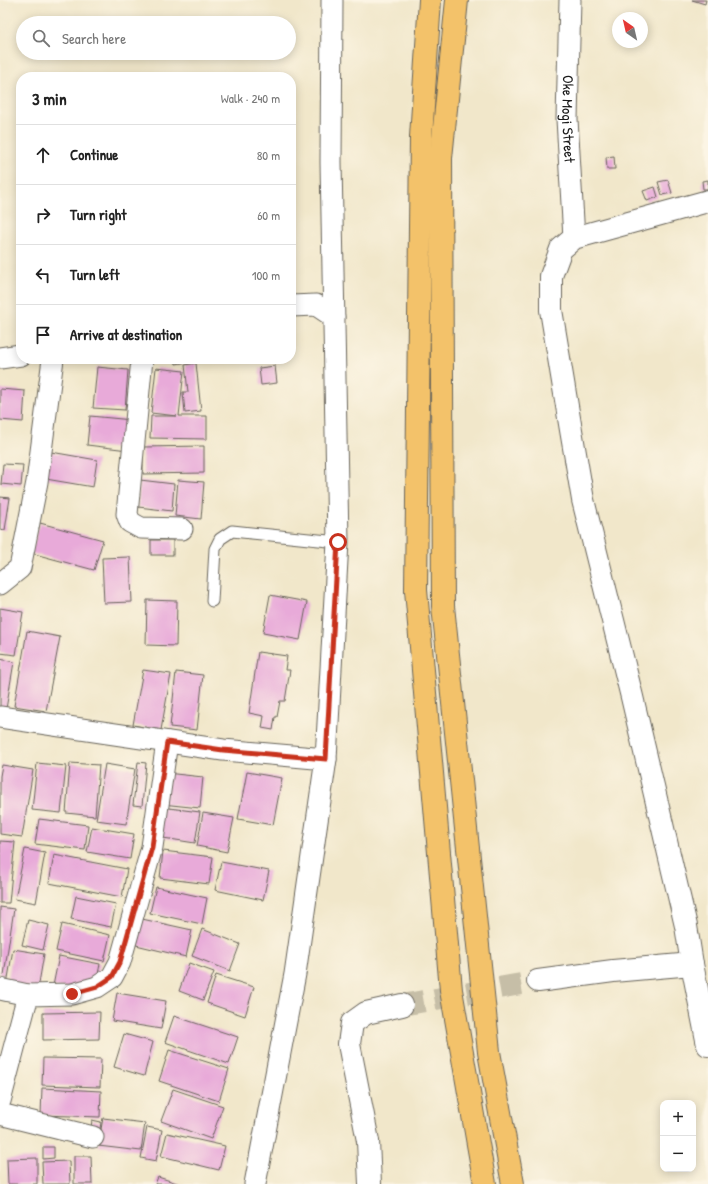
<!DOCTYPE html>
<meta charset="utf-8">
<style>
body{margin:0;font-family:"Patrick Hand",sans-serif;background:#f6f6f6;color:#222}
.controls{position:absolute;right:12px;bottom:12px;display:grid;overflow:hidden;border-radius:8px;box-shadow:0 2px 10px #0003}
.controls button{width:36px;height:36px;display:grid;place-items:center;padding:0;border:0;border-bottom:1px solid #e0e0e0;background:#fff;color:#222;font:20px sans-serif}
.compass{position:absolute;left:612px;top:12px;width:36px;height:36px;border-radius:50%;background:#fff;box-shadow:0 2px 10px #0003;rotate:326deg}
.stop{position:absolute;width:12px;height:12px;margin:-9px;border:3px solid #c8321e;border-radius:50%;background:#fff}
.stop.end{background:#c8321e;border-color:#fff;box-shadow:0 1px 4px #0008}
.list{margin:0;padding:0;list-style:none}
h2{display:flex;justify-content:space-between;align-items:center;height:52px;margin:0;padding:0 16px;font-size:17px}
h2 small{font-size:13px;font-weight:400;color:#767676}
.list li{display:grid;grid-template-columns:26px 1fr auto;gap:12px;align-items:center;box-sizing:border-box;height:60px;padding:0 16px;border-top:1px solid #e0e0e0}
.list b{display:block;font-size:15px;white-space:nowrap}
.list em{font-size:13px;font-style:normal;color:#767676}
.icon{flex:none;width:22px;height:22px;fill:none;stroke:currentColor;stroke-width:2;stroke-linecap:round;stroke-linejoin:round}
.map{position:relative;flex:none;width:708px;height:1184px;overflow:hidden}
.search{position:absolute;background:#fff;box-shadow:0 2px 10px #0003;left:16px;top:16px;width:280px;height:44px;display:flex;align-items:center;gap:10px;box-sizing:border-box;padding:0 14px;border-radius:22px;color:#767676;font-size:15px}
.panel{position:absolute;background:#fff;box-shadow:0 2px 10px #0003;left:16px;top:72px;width:280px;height:292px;border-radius:16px}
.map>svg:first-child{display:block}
</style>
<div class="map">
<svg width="708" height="1184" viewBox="0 0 708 1184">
<rect width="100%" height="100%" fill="#fcf5e5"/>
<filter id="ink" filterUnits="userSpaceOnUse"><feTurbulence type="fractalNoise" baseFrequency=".025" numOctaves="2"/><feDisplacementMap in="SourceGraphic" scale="8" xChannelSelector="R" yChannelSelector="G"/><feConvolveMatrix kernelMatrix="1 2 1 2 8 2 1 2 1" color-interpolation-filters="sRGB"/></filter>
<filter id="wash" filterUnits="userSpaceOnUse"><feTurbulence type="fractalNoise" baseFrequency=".012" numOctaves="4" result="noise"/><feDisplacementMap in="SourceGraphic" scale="16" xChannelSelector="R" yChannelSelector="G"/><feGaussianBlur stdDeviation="0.9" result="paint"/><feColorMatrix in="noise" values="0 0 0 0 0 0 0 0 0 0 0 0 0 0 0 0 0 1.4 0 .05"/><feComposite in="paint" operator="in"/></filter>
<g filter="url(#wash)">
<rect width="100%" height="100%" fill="#f1e7ca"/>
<g id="blocks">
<g fill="#e8aad9">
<polygon points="692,0 706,0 705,4"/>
<polygon points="614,156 615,169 607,169 606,157"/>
<polygon points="668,180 672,193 662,195 658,182"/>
<polygon points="708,180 708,189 703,189 702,181"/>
<polygon points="655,187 658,197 647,201 643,191"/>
<polygon points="175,359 193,359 193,361 176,364"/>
<polygon points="196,363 201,411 185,413 183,392 188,392 185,365"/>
<polygon points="275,366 277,383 261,385 259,368"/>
<polygon points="97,367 128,370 125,410 93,408"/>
<polygon points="156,368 184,371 179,416 207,416 207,439 150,438 151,416 177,416 151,413"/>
<polygon points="0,389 25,391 23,422 0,420"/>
<polygon points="90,416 132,420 128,450 87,445"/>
<polygon points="204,446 204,473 143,474 143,447"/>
<polygon points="51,452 97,460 93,487 34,477"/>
<polygon points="3,464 23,465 21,486 1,484"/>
<polygon points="140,480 174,484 172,511 138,507"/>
<polygon points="178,480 204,482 201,519 175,516"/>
<polygon points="0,497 10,498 5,530 0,529"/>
<polygon points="40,523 103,540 94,570 31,553"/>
<rect x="151" y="540" width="22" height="15"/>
<polygon points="130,557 132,602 104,603 102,558"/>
<polygon points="270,595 307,602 300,640 263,633"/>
<polygon points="147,600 177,601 176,646 146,645"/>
<polygon points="0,608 23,612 16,655 0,653"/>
<polygon points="27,631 60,637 46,711 14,706"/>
<polygon points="258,652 287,656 285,670 290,670 285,701 280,701 277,717 275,717 273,730 262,728 264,716 249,713"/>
<polygon points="0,659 14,662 6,709 0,708"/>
<polygon points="143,670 171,674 161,730 133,725"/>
<polygon points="176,672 203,675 197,730 170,727"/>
<polygon points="138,762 146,763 142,806 133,805"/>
<polygon points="37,763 66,766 61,813 32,810"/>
<polygon points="70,763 99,765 95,816 66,813"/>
<polygon points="105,764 135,769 126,824 96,820"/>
<polygon points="2,765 33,770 22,837 0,834 0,776"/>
<polygon points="247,772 282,778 273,825 238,819"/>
<polygon points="166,773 203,777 200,808 162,804"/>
<polygon points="161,807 200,812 195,843 157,837"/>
<polygon points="203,813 234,818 227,852 197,846"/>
<polygon points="39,819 88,825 85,850 35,844"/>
<polygon points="92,827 134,834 130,859 87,852"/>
<polygon points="0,841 15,842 9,903 0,903"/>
<polygon points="25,849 45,853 36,903 15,899"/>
<polygon points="163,851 213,857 209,884 160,878"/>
<polygon points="54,855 127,869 122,897 49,883"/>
<polygon points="221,862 269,871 263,900 215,890"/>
<polygon points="156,887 207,898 202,924 150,913"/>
<polygon points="76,896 116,904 111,927 71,919"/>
<polygon points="0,907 14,909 4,975 0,974"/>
<polygon points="142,919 192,930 186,957 136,945"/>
<polygon points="28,920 49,925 43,950 22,945"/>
<polygon points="62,924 110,935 104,961 56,951"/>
<polygon points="202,929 240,944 230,971 192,956"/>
<polygon points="13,949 44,954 38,989 7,984"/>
<polygon points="59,956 100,964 94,994 53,986"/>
<polygon points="189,963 214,972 203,1000 179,991"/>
<polygon points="216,975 254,987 245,1016 207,1003"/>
<polygon points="117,993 166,1001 161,1029 112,1021"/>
<polygon points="100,1012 99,1039 43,1040 43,1013"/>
<polygon points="174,1016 238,1037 229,1064 165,1042"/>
<polygon points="124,1034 153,1042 144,1076 114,1067"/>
<polygon points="169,1050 229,1069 219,1101 159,1081"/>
<polygon points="43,1058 101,1059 100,1087 42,1085"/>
<polygon points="42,1088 101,1091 100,1117 41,1115"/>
<polygon points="173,1089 223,1106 211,1139 161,1121"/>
<polygon points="103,1118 145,1123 141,1151 98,1146"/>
<polygon points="92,1120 101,1122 100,1129 91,1128"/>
<polygon points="147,1127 162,1130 156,1161 141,1158"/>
<polygon points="167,1133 225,1146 219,1170 161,1156"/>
<polygon points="43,1147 54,1147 54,1158 43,1159"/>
<polygon points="74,1156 91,1156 92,1184 74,1184"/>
<polygon points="37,1158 37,1184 8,1184 7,1159"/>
<polygon points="69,1161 70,1184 43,1184 42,1162"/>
<polygon points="158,1177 180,1184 155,1184"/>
</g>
</g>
</g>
<g filter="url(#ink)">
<use href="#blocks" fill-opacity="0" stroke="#676359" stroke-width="1"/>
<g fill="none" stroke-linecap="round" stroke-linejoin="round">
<polyline stroke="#c6bea7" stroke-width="22" stroke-dasharray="22 11" stroke-linecap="butt" points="402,1005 538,981"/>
<defs>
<polyline id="service" points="212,601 215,549 220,539 232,531 338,542"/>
<g id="minor">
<path id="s1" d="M 570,0 L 567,119 L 574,238"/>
<polyline points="291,306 316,305 334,317"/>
<polyline points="0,358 21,355"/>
<polyline points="142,359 127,514 130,522 141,528 182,529"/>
<polyline points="0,584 20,568 37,482 53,359"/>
<polyline points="0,717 223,750 326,759"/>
<polyline points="0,989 28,995 72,994 97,987 112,977 120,962 152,847 167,742"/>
<polyline points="0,1101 28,995"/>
<polyline points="0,1114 93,1137"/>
<polyline points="255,1184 295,974 326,759 338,542 331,162 332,0"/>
</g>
<g id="tertiary">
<polyline points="708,201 574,238 561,249 551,276 551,310 571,430 583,500 632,697 686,926 692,964 708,1045"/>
<polyline points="538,981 613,971 692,964"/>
<polyline points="370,1184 368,1141 349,1044 352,1023 366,1013 402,1005"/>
</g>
<g id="motorway">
<polyline points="430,0 421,137 416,590 451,990 485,1184"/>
<polyline points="457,0 441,158 443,606 489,1052 513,1184"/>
</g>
</defs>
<use href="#service" stroke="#676359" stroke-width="13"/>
<use href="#minor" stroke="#676359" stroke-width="23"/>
<use href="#tertiary" stroke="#676359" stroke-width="24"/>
<use href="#motorway" stroke="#676359" stroke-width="24"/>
<use href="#service" stroke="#fff" stroke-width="11"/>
<use href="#minor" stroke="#fff" stroke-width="21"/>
<use href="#tertiary" stroke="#fff" stroke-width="22"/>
<use href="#motorway" stroke="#f3c26a" stroke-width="22"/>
</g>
</g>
<g fill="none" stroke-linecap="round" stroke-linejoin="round" filter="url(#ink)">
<polyline stroke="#c8321e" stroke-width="5" points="72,994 97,987 112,977 120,962 152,847 167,742 223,750 326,759 338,542"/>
</g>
<g text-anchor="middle" stroke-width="3" stroke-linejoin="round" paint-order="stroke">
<g font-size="15" fill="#1c1c1c" stroke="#fcf5e5">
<text dy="5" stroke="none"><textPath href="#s1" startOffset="119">Oke Mogi Street</textPath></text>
</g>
</g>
</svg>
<div class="controls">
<button>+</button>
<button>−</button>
</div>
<svg class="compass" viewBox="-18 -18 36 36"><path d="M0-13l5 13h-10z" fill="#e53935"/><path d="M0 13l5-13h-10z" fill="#767676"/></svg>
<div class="stop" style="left:338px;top:542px"></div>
<div class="stop end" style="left:72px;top:994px"></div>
<div class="search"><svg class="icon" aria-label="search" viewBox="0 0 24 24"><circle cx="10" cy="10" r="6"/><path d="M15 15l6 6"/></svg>Search here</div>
<section class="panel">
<h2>3 min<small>Walk · 240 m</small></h2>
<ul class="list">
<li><svg class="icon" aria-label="ahead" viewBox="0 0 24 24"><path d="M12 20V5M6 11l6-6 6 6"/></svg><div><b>Continue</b></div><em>80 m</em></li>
<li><svg class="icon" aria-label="right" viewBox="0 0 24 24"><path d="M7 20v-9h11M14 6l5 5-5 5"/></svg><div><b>Turn right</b></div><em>60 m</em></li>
<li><svg class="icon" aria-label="left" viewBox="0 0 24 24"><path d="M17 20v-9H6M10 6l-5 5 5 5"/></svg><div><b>Turn left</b></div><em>100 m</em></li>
<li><svg class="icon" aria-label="arrive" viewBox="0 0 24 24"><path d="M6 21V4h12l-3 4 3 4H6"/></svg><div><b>Arrive at destination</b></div></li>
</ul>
</section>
</div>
